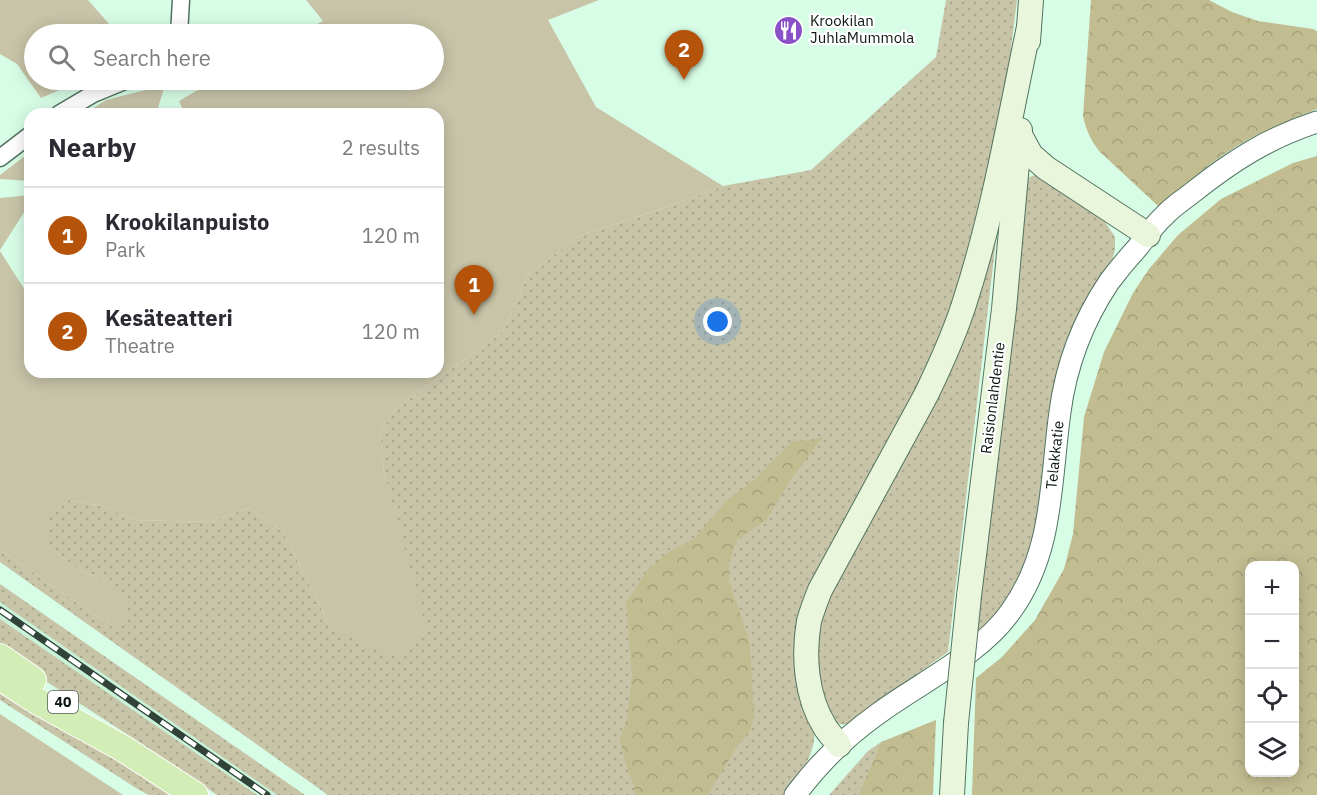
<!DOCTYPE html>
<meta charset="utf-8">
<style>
body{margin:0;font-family:"IBM Plex Sans",sans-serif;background:#f7f7f7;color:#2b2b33}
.controls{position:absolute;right:18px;bottom:18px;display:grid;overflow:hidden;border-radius:12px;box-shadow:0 3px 15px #0003}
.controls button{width:54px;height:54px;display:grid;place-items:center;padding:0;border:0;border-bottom:2px solid #e1e1e2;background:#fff;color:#2b2b33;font:30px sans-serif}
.you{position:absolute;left:718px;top:322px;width:21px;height:21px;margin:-15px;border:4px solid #fff;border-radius:50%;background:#1a73e8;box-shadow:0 0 0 9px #1a73e833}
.badge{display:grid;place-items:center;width:39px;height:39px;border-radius:50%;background:#b45309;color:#fff;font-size:20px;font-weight:700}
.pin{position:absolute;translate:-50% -50px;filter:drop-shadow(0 2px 3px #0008)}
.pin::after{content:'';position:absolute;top:32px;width:21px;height:18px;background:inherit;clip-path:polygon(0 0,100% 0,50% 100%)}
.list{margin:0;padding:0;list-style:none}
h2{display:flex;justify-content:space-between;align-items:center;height:78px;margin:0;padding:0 24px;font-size:26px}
h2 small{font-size:20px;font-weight:400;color:#7c7c81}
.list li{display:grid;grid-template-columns:39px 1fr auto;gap:18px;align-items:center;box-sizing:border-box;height:96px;padding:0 24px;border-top:2px solid #e1e1e2}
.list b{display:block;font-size:22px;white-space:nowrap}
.list p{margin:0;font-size:20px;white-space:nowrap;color:#7c7c81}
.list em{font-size:20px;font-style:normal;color:#7c7c81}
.icon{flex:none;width:33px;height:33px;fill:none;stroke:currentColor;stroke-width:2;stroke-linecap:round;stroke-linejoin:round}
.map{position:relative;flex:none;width:1317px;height:795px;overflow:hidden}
.search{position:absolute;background:#fff;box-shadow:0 3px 15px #0003;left:24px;top:24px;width:420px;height:66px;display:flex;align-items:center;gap:15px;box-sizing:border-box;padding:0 21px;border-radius:33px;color:#7c7c81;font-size:22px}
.panel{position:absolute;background:#fff;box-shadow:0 3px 15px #0003;left:24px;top:108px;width:420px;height:270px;border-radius:18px}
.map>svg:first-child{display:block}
</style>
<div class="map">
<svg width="1317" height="795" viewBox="0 0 1317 795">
<defs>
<pattern id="grass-dots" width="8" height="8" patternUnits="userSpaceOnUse" patternTransform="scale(1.5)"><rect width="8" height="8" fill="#c7c4a8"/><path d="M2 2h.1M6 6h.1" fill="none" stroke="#aaa88f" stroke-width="1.8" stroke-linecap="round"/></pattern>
<pattern id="forest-crowns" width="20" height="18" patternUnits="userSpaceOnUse" patternTransform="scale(1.5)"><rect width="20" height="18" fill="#c2bc91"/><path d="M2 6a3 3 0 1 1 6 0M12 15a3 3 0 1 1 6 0" fill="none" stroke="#a5a17c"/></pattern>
</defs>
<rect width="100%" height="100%" fill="#d8fde7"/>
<polygon fill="#c8f3d9" points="0,602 277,795 257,795 0,619"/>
<g fill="url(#grass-dots)">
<path d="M 946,0 L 1017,0 L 1006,90 L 964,285 L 923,388 L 814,585 L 812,722 C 813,728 815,735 814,741 C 810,763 797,779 783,795 L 328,795 L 0,562 L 0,550 L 113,627 L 105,581 L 79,570 L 49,547 L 48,515 L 69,500 L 102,506 L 134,520 L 212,522 L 248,508 L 283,532 L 329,624 L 393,507 L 384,472 L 380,434 L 394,410 L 503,332 L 528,275 L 578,236 L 661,209 L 723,186 L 811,170 L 936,57 Z"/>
<polygon points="1037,174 1102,217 1115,237 1115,249 1112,263 1047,434 1036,537 1011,594 990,622 977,635 1027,182 1030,177"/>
<path d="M 999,214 L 948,652 L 848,724 C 837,726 835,721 830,713 C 811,677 816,645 823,606 Z"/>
<polygon points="0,584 305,795 277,795 0,602"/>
<polygon points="0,619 257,795 217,795 154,752 47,682 0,649"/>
<polygon points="0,685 173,795 149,795 139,790 0,700"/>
<polygon points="881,742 858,795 829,795 868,751"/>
</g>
<g fill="url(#forest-crowns)" fill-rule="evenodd">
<path d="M 1091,0 L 1209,0 L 1232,12 L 1258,21 L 1313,29 L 1317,31 L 1317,109 C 1294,118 1271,128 1249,139 C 1216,157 1187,183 1158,206 L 1100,152 C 1091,141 1086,130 1083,116 Z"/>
<path d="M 1317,156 L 1317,795 L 972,795 L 976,678 L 1002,657 L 1035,620 L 1064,569 L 1073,534 L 1084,417 L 1104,352 L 1133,293 L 1149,269 L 1178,235 L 1221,199 L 1293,163 ZM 1250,566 L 1294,566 L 1294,772 L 1250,772 Z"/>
<polygon points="822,438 792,478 766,520 737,540 729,562 729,581 750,643 754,716 750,731 736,748 708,795 635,795 634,785 626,765 620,740 627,719 632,675 626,603 648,569 667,553 695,538 726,501 754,480 791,442"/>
<polygon points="936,720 933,795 858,795 881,742"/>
</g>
<g fill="#c7c4a8">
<polygon points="0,0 88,0 118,34 34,34 34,80 83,80 41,98 17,64 0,54"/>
<polygon points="306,0 599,0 548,20 596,107 723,186 661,209 578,236 528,275 503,332 394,410 380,434 384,472 425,624 416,644 403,658 361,644 329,624 283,532 248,508 212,522 134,520 102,506 69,500 49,515 49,547 79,570 105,581 125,600 127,620 113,627 0,550 0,251 30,298 30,372 438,372 438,114 185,114 179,101 215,80 434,80 434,34 298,34 323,21"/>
<polygon points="165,85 156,114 84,114 106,100"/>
<polygon points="30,152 30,181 0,179 0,175"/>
<polygon points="30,195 30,203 0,250 0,198"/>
<polygon points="0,714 123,795 0,795"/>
</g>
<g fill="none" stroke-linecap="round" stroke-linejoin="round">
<defs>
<g id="minor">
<polyline points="179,34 181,0"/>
<polyline points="59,114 93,94 127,80"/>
<polyline points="0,158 30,135"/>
</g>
<path id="tertiary" d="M 795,795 C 803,785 812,773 821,764 C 838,745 858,728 879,713 C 921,682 980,655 1011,611 C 1054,551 1050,483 1060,412 C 1066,366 1083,321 1109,282 C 1118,270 1128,258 1138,247 C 1146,237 1154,225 1164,216 C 1172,207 1183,200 1192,193 C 1232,161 1268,138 1317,122"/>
<g id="secondary">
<polyline points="1028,41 1031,0"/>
<polyline points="1020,135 1031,155 1046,168 1148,235"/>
<polyline points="969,596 1004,309 1020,130"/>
<path d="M 839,745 C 835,739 829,734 825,727 C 806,697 803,656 809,621 C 812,611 816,600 820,590 L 926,395 C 941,364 956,331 966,298 C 994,211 1010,117 1029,27"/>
<polyline points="952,795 956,723"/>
</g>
<g id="primary">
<polyline points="0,657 33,680"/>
<polyline points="0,677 37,701 124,749 195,795"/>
</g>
</defs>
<use href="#minor" stroke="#527360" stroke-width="19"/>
<use href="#tertiary" stroke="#527360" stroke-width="23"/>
<use href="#secondary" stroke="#527360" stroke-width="26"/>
<use href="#primary" stroke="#fff" stroke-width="28"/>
<use href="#minor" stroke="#fff" stroke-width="16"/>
<use href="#tertiary" stroke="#fff" stroke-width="21"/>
<use href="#secondary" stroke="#e9f6db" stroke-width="24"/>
<use href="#primary" stroke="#d3edb7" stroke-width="26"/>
<defs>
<polyline id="rail" points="0,610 267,795"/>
</defs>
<use href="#rail" stroke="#314339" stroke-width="7"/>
<use href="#rail" stroke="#fff" stroke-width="4.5" stroke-dasharray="14" stroke-linecap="butt"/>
<defs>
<polyline id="secondary-bridge" points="956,723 969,596"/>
</defs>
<use href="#secondary-bridge" stroke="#527360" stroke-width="26" stroke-linecap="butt"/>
<use href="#secondary-bridge" stroke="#e9f6db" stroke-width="24"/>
</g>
<defs>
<symbol id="restaurant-disc" viewBox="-11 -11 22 22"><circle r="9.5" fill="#8950c7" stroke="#fff"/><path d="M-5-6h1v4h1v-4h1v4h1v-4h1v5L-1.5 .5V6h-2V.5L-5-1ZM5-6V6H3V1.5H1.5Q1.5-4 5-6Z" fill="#fff"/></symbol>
</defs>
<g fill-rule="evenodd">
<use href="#restaurant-disc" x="772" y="14" width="33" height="33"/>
</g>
<g text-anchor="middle" stroke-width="4.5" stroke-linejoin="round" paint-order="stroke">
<rect fill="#fff" stroke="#535c57" stroke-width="1.5" x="48" y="691" width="30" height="22" rx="4.5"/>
<g font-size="14" font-weight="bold" fill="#09160f">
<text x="63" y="707">40</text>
</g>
<g font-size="15" fill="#09160f" stroke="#fff" text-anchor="start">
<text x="810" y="26">Krookilan<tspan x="810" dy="17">JuhlaMummola</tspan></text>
</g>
<g font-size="15" fill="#09160f" stroke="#fff">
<text transform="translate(993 398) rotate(-83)" y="5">Raisionlahdentie</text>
<text transform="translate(1055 455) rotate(-84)" y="5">Telakkatie</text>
</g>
</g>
</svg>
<div class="controls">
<button>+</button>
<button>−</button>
<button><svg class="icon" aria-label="locate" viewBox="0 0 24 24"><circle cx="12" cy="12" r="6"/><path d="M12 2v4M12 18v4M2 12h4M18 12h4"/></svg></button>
<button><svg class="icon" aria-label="layers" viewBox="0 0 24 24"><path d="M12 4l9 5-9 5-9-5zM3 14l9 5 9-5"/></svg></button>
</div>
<div class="you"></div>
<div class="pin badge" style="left:474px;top:315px">1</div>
<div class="pin badge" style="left:684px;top:80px">2</div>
<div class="search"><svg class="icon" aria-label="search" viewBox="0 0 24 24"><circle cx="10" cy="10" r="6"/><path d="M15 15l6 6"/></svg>Search here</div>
<section class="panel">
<h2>Nearby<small>2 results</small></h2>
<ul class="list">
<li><span class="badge">1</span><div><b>Krookilanpuisto</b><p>Park</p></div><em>120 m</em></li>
<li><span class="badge">2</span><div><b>Kesäteatteri</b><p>Theatre</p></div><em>120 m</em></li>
</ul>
</section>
</div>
